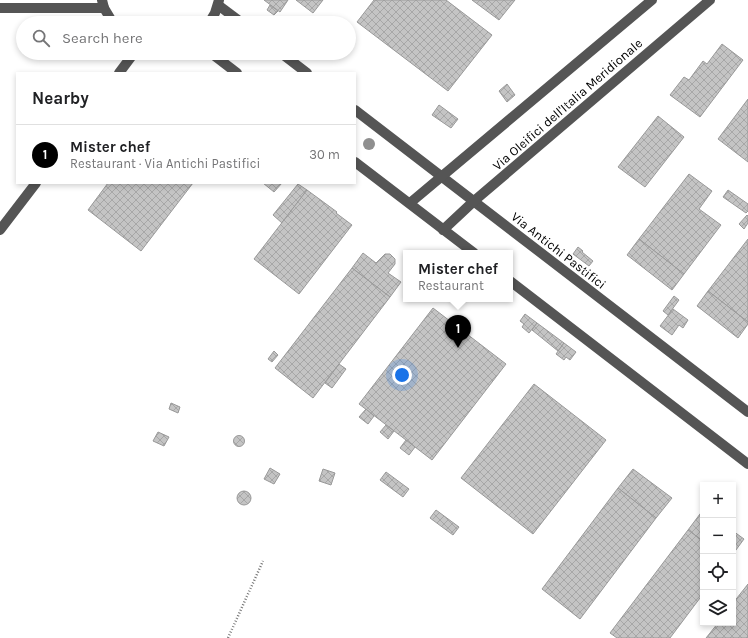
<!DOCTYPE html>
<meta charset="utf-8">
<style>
body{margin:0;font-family:Karla,sans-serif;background:#f6f6f6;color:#202124}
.controls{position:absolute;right:12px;bottom:12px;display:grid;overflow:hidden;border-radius:0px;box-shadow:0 2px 6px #0003}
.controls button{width:36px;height:36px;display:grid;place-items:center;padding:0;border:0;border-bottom:1px solid #e0e0e0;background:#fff;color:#202124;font:20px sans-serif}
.you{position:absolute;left:402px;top:375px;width:14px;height:14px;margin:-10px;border:3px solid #fff;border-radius:50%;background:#1a73e8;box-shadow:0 0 0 6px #1a73e833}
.badge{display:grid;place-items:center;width:26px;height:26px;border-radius:50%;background:#000;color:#fff;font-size:13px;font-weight:700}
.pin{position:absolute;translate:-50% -33px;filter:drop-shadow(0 1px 2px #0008)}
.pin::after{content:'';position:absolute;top:21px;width:14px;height:12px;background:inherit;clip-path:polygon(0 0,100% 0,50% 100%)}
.popup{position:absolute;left:403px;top:250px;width:110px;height:52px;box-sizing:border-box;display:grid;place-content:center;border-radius:0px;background:#fff;filter:drop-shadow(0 1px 3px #0005);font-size:13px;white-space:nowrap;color:#757577}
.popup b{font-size:15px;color:#202124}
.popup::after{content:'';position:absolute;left:50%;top:100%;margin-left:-8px;border:8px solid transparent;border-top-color:#fff}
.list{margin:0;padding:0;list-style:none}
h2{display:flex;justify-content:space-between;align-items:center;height:52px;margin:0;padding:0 16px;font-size:17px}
h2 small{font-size:13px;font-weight:400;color:#757577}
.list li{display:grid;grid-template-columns:26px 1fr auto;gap:12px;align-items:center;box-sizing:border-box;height:60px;padding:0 16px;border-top:1px solid #e0e0e0}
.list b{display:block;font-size:15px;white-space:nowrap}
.list p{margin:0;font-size:13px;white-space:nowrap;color:#757577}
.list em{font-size:13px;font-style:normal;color:#757577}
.icon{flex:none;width:22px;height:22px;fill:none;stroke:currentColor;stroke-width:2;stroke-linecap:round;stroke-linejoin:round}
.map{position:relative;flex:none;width:748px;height:638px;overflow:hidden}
.search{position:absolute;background:#fff;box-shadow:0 2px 6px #0003;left:16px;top:16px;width:340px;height:44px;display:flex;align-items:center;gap:10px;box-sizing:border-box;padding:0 14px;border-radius:22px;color:#757577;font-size:15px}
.panel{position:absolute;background:#fff;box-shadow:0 2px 6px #0003;left:16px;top:72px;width:340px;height:112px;border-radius:0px}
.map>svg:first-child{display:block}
</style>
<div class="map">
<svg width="748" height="638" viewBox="0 0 748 638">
<defs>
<pattern id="building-cross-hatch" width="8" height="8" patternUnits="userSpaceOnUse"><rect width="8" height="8" fill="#c4c4c4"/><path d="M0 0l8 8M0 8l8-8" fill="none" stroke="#a7a7a7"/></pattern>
</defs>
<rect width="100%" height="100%" fill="#fff"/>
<g fill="url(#building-cross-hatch)" stroke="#999">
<polygon points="264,0 288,0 280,12"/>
<polygon points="296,0 323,0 313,13"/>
<polygon points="374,0 446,0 492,35 448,91 357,22"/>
<polygon points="472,0 515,0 499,20"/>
<polygon points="270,5 278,11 274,15 267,10"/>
<polygon points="722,44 743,60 700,117 670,95 684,77 689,80 703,61 707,64"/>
<polygon points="507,84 515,95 507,102 499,91"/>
<polygon points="748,99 748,162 718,139"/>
<polygon points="439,105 458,119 451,128 432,115"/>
<polygon points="658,116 684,137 645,187 618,167"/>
<polygon points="689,174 712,191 699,209 721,225 684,274 639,239"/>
<polygon points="108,183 193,183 141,251 88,210"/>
<polygon points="263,183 282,183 274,192"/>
<polygon points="298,184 307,190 282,223 273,215"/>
<polygon points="307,190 337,212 336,213 352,225 299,294 254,259"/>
<polygon points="728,190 748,204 748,211 746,213 723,197"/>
<polygon points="747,215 748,216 748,223 744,229 739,224"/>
<polygon points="639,239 684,274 672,290 627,255"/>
<polygon points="748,239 748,322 708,291"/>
<polygon points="578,247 583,251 582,252 593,261 589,266 573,254"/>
<polygon points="363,253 376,263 385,254 390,254 395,259 395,264 388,273 401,282 390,297 352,268"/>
<polygon points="352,268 390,297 313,398 275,368"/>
<polygon points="708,291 748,322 748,324 738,338 697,306"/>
<polygon points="674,296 679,300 668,315 663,311"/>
<polygon points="433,308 506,364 432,460 359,404"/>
<polygon points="673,309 688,320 683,328 679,325 672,335 660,326"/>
<polygon points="525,314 537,323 529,333 522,327 524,324 520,321"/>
<polygon points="537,323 564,343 558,351 532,330"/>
<polygon points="564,343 576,352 570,360 566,357 564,360 556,354"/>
<polygon points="274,351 278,355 272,362 268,359"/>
<polygon points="339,364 346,369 332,388 325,383"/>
<polygon points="534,384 606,440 533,534 461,478"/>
<polygon points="171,403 180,407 178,413 169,409"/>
<polygon points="366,409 374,416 368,424 359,417"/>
<polygon points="386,425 394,431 388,439 380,432"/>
<polygon points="158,432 169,437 164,446 153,441"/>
<circle cx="239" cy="441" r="5.5"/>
<polygon points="406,440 415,447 409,455 400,448"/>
<polygon points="270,468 280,474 274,484 264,479"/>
<polygon points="323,469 335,473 331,485 319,481"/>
<polygon points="633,469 672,498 656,518 618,488"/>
<polygon points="386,472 409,489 403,497 380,480"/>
<polygon points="618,488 656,518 580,619 542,589"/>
<circle cx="244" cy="498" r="7"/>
<polygon points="436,510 459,527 453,535 430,518"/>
<polygon points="703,510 703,541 688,530"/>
<polygon points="688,530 703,541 703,594 670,638 617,638 610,633"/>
<polygon points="733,531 744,539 733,554"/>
<polygon points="748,584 748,638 706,638 718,623 733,623 733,603"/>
</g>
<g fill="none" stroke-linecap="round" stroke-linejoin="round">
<polyline stroke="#777" stroke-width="2.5" stroke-dasharray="1 2" stroke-linecap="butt" points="228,638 263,561"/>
<g stroke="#555" stroke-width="10">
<polyline points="102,0 104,8 113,23"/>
<polyline points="218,5 242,23"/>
<polyline points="0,8 104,8"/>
<polyline points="209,23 215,13 219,0"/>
<polyline points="211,53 237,73"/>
<polyline points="281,53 307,73"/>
<polyline points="119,73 134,53"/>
<polyline points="355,110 748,412"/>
<polyline points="355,162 474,253"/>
<polyline points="410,203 652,0"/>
<polyline points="0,230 36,183"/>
<polyline points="443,230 474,201 710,0"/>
<polyline points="510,281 748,464"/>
</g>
</g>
<circle fill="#8f8f8f" cx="369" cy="144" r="6"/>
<g text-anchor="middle" stroke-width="3" stroke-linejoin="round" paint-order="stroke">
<g font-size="13" fill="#000" stroke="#fff">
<text transform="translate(567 104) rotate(-41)" y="5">Via Oleifici dell'Italia Meridionale</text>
<text transform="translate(559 250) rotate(38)" y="5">Via Antichi Pastifici</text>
</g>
</g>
</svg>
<div class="controls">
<button>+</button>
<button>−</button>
<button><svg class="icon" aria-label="locate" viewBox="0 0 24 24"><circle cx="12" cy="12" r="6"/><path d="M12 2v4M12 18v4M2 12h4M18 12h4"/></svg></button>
<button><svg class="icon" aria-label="layers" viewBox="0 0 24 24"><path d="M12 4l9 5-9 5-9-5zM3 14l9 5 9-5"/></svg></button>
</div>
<div class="you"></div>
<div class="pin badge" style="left:458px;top:348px">1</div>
<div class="popup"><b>Mister chef</b>Restaurant</div>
<div class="search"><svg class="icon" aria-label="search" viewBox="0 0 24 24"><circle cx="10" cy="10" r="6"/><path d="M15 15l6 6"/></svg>Search here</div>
<section class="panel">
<h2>Nearby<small></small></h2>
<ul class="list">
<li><span class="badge">1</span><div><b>Mister chef</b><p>Restaurant · Via Antichi Pastifici</p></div><em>30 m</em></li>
</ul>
</section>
</div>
